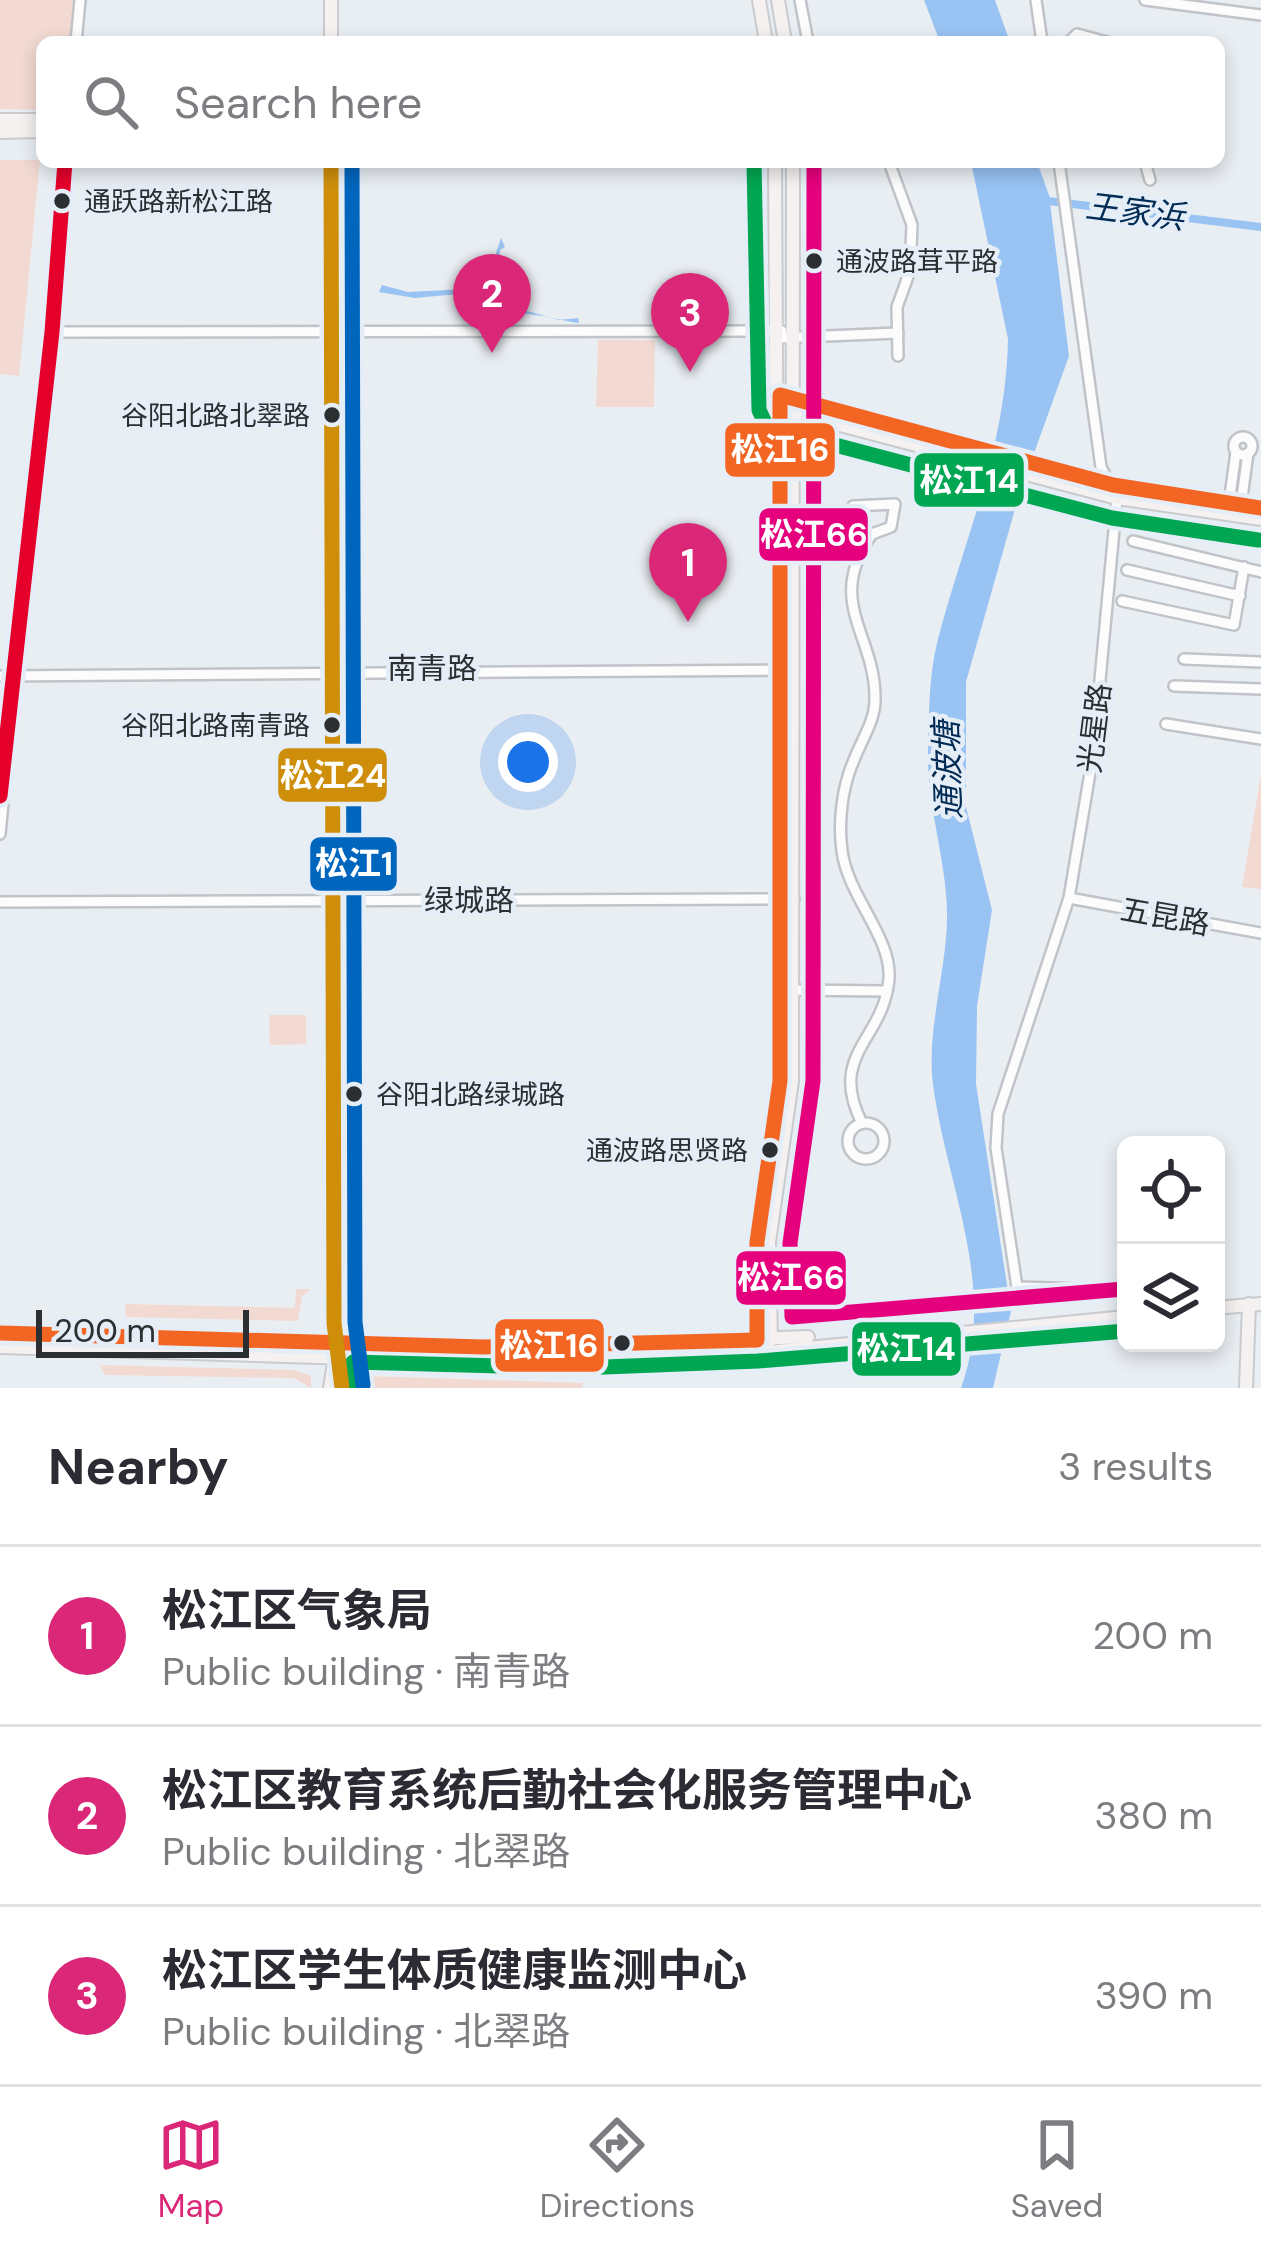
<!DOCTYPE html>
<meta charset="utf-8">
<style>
body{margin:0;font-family:"DM Sans","Noto Sans SC",sans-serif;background:#f7f7f7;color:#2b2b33}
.controls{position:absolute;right:36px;bottom:36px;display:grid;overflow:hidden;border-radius:18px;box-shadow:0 6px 18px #0003}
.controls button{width:108px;height:108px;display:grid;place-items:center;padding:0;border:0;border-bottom:3px solid #e1e1e2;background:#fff;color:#2b2b33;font:60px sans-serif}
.scale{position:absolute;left:36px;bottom:30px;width:213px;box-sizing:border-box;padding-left:12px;border:6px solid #2c2f32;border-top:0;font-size:33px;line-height:42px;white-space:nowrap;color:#2c2f32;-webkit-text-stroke:9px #e5edf7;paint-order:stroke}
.you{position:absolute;left:528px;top:762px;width:42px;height:42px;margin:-30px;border:9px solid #fff;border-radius:50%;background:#1a73e8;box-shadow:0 0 0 18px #1a73e833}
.badge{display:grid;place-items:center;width:78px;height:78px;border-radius:50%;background:#db2777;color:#fff;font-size:39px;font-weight:700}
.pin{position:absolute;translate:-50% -99px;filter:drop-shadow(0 3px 6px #0008)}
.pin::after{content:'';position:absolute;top:63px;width:42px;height:36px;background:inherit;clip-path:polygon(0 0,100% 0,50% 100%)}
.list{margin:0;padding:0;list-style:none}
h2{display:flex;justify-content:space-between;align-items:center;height:156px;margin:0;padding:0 48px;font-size:51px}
h2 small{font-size:39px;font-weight:400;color:#7c7c81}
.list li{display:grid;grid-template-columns:78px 1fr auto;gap:36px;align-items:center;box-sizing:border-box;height:180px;padding:0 48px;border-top:3px solid #e1e1e2}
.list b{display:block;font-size:45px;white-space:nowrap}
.list p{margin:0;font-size:39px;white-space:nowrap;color:#7c7c81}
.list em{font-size:39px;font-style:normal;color:#7c7c81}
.icon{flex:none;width:66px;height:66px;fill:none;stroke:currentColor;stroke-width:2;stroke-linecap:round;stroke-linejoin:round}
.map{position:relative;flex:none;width:1261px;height:1388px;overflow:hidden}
.search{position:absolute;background:#fff;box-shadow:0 6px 18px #0003;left:36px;right:36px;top:36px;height:132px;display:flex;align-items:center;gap:30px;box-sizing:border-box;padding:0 42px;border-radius:18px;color:#7c7c81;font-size:45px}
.sheet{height:696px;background:#fff}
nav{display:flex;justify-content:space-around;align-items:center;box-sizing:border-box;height:168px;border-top:3px solid #e1e1e2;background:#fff;font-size:33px;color:#7c7c81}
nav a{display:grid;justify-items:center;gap:6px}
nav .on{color:#db2777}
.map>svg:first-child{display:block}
</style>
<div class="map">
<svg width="1261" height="1388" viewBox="0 0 1261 1388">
<rect width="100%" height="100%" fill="#e9eef3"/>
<g fill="#f2dad2">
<polygon points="0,0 76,0 71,42 42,42 42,110 0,109"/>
<polygon points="0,160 40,160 19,376 0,374"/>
<polygon points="598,340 655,340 654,407 596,407"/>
<polygon points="1261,774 1261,889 1242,887"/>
<polygon points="269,1015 306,1015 306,1044 270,1045"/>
<polygon points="296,1289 311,1289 302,1296 298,1321 126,1317 125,1304 295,1308"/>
<polygon points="100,1365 294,1370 311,1376 311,1388 294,1378 105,1375"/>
<polygon points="367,1376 583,1383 582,1388 357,1388"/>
</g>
<g fill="#98c3f3">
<polygon points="924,0 995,0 1010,42 940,42"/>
<path d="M 971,162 L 1037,162 L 1049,195 L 1069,356 L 1019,495 L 966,682 L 966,807 L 992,910 L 977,1006 L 976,1084 L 1011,1311 L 993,1388 L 961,1388 C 998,1286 946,1185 933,1084 C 926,1028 948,968 947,911 C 946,859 928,810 928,757 C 929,719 928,677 938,639 C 965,536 1006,448 1008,339 Z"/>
<path d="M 501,238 L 505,247 L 500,250 L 498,279 L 513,307 L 559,320 L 578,318 L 579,323 C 554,320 529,309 505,316 L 494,303 L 483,302 L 478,314 L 458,294 L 415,298 L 379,292 L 382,285 L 408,292 L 486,288 L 492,284 L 491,268 Z"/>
</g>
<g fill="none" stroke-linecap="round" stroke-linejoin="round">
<polyline stroke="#98c3f3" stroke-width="8" points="1040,200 1261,227"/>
<defs>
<g id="minor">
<polyline points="800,0 808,42"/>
<polyline points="1036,0 1042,42"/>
<polyline points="1145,0 1261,15"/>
<polyline points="76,42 80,0"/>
<polyline points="1069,42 1077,34 1107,42"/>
<polyline points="889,162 912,225 910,271 897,307 898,356"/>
<polyline points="1059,162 1101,467 1117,498 1093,755 1069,898 998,1114 996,1148 1017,1287 1126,1290"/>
<polyline points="1145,162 1150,180"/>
<polyline points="52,332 782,331"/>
<polyline points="779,338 898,333"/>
<circle cx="1243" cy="446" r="9"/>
<polyline points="1229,503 1236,452"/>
<polyline points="1241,505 1248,453"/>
<polyline points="1133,541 1261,572"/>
<polyline points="1127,570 1240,596"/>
<polyline points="1122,601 1234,625 1244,567"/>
<polyline points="1184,659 1261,662"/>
<polyline points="0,676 781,670"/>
<polyline points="1174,686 1261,689"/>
<polyline points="1166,724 1261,739"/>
<polyline points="0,834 65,162"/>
<polyline points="1069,898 1261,933"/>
<polyline points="0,902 794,899"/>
<polyline points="789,990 886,991"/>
<path d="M 862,1123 C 827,1054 884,1040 889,979 C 892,937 848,897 842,851 C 838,822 842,787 854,760 C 861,741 875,721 875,700 C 876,634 824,603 872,534 L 891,527 L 895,504 L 853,506 L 857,522 L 872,534"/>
<circle cx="866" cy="1141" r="18"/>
</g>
<g id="major">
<polyline points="759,0 766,42"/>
<polyline points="778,0 785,42"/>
<polyline points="331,42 331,0"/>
<polyline points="0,120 42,120"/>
<polyline points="0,132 42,131"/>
<polyline points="786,397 1113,485 1261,508"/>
<polyline points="787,411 1117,498 1261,519"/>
<polyline points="1216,1308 1261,1304"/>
<polyline points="0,1333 483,1347 808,1337"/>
<polyline points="757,1340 757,1242 780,1081 775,162"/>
<polyline points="771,1340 769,1242 792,1081 793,162"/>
<polyline points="0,1347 546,1364 684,1360 1126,1317"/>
<polyline points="335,1358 342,1388"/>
<polyline points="330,1388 335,1357 331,162"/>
<polyline points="1246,1388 1249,1304"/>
</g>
</defs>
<use href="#minor" stroke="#c0c4c8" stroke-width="14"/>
<use href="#major" stroke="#c9cbce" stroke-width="16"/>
<use href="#minor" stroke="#fcfcfd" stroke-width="9"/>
<use href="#major" stroke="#f4f1f0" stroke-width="12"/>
<defs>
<polyline id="bus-1" points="0,1333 483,1347 757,1340 757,1242 780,1081 780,395 1113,485 1261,508"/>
<g id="bus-2">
<polyline points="754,162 759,410 767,427 1112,518 1258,540"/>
<polyline points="351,1388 353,1362 579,1368 758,1361 1126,1331"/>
</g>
<polyline id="bus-3" points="814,162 813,1081 790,1243 792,1317 1124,1289"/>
<polyline id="bus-4" points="331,162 334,1323 342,1388"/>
<polyline id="bus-5" points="352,162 355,1322 363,1385"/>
<polyline id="bus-6" points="0,796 52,332 65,162"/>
</defs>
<use href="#bus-1" stroke="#e5edf7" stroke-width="24"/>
<use href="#bus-2" stroke="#e5edf7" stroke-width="24"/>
<use href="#bus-3" stroke="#e5edf7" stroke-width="24"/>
<use href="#bus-4" stroke="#e5edf7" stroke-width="24"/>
<use href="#bus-5" stroke="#e5edf7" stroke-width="24"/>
<use href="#bus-6" stroke="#e5edf7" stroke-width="24"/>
<use href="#bus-1" stroke="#f26522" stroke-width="15"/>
<use href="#bus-2" stroke="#00a651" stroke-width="15"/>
<use href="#bus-3" stroke="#e5007d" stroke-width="15"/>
<use href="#bus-4" stroke="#ce8e0a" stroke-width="15"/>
<use href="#bus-5" stroke="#0065bd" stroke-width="15"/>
<use href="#bus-6" stroke="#e4002b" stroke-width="15"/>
</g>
<g fill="#2c2f32" stroke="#e5edf7" stroke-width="4.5">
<circle cx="62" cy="201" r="10"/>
<circle cx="814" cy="261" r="10"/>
<circle cx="332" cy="415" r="10"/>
<circle cx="332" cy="725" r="10"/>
<circle cx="354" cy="1094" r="10"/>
<circle cx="770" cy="1150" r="10"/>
<circle cx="622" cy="1343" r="10"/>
</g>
<g text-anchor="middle" stroke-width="9" stroke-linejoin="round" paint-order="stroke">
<g font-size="27" fill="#2c2f32" stroke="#e5edf7" text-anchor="start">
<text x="84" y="211">通跃路新松江路</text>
<text x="836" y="271">通波路茸平路</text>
<text x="310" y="425" text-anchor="end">谷阳北路北翠路</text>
<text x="310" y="735" text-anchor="end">谷阳北路南青路</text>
<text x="376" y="1104">谷阳北路绿城路</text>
<text x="748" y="1160" text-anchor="end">通波路思贤路</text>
</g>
<g font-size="30" fill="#2c2f32" stroke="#e5edf7">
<text x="432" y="679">南青路</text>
<text transform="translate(1095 728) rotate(-83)" y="10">光星路</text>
<text x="469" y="911">绿城路</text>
<text transform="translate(1165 917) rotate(10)" y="10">五昆路</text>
</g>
<g font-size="33" font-style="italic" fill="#022c55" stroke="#e5edf7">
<text transform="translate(1135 211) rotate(7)" y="12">王家浜</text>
<text transform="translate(947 770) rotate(-92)" y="12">通波塘</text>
</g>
</g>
<g stroke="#e5edf7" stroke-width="4.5">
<rect x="723" y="421" width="114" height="58" rx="12" fill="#f26522"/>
<rect x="912" y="451" width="114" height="58" rx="12" fill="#00a651"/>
<rect x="757" y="506" width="113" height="57" rx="12" fill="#e5007d"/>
<rect x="276" y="746" width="113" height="58" rx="12" fill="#ce8e0a"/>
<rect x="308" y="835" width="91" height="58" rx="12" fill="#0065bd"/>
<rect x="734" y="1249" width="114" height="58" rx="12" fill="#e5007d"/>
<rect x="493" y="1317" width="113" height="57" rx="12" fill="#f26522"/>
<rect x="850" y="1320" width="113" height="58" rx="12" fill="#00a651"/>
</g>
<g font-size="33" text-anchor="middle" font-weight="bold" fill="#fff">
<text x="780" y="461">松江16</text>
<text x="969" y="492">松江14</text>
<text x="814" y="546">松江66</text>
<text x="333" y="787">松江24</text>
<text x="354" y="875">松江1</text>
<text x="791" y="1289">松江66</text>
<text x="549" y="1357">松江16</text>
<text x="906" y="1360">松江14</text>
</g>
</svg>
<div class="controls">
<button><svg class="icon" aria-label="locate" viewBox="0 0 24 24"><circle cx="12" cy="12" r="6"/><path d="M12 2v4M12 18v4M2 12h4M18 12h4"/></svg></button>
<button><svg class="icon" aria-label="layers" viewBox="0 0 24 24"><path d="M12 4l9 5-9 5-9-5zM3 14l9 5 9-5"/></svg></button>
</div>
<div class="scale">200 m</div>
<div class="you"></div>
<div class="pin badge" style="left:688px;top:622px">1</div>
<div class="pin badge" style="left:492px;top:353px">2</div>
<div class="pin badge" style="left:690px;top:372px">3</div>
<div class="search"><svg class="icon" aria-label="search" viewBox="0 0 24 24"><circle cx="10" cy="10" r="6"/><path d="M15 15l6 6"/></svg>Search here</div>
</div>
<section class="sheet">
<h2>Nearby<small>3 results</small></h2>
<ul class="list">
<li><span class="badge">1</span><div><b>松江区气象局</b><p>Public building · 南青路</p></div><em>200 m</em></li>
<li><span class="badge">2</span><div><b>松江区教育系统后勤社会化服务管理中心</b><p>Public building · 北翠路</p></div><em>380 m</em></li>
<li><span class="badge">3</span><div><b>松江区学生体质健康监测中心</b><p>Public building · 北翠路</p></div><em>390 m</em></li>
</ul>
</section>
<nav>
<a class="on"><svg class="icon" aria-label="map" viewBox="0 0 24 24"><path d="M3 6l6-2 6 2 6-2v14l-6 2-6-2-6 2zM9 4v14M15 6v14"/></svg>Map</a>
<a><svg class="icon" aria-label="directions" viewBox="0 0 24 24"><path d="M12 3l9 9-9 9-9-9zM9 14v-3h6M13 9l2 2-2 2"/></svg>Directions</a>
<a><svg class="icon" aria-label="saved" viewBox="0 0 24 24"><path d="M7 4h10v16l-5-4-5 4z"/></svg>Saved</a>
</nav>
